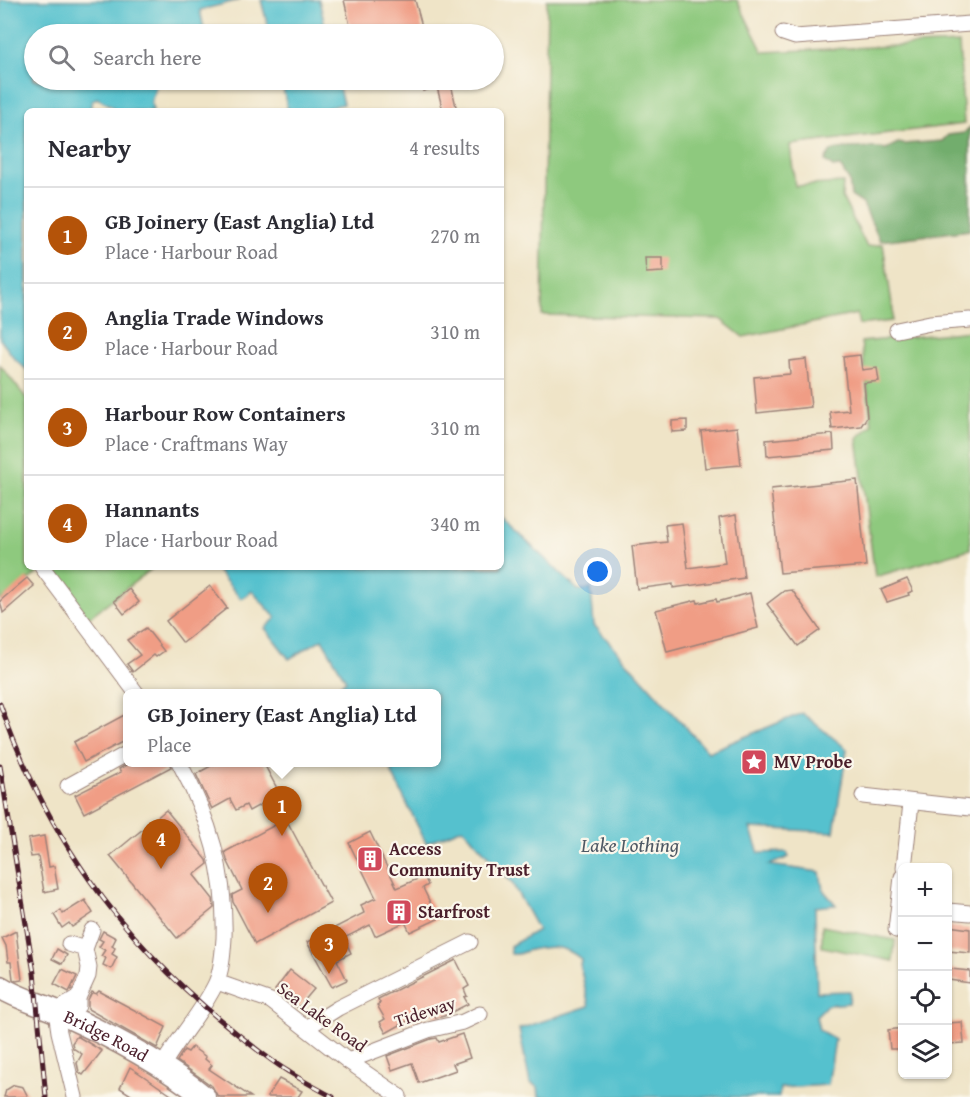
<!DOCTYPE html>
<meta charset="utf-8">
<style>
body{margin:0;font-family:"Gentium Book Plus",serif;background:#f2f2f3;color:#2b2b33}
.controls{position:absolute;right:18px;bottom:18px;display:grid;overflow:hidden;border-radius:9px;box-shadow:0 2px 4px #0004}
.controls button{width:54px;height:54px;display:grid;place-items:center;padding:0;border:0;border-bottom:2px solid #e1e1e2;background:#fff;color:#2b2b33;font:30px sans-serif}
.you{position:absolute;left:598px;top:572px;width:21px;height:21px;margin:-15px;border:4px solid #fff;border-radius:50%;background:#1a73e8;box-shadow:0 0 0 9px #1a73e833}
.badge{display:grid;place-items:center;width:39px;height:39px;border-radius:50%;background:#b45309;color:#fff;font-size:20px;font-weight:700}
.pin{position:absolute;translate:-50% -50px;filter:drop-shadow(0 2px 3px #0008)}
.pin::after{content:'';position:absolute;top:32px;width:21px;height:18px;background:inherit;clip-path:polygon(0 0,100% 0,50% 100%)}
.popup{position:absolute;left:123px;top:689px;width:318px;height:78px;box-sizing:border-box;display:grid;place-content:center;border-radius:9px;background:#fff;filter:drop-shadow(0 2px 4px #0005);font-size:20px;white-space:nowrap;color:#7c7c81}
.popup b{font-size:22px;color:#2b2b33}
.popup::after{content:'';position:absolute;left:50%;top:100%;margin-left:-12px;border:12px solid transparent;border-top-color:#fff}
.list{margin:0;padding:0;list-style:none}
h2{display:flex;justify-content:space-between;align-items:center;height:78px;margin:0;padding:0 24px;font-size:26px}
h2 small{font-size:20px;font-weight:400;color:#7c7c81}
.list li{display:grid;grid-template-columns:39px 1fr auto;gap:18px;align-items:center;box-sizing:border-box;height:96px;padding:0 24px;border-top:2px solid #e1e1e2}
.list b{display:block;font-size:22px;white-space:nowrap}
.list p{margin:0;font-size:20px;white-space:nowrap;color:#7c7c81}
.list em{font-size:20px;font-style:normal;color:#7c7c81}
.icon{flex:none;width:33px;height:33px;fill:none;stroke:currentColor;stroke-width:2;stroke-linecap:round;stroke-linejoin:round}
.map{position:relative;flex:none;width:970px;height:1097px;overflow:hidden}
.search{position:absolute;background:#fff;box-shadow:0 2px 4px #0004;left:24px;top:24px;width:480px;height:66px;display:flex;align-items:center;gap:15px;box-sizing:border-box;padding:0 21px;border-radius:33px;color:#7c7c81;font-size:22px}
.panel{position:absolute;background:#fff;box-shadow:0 2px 4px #0004;left:24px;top:108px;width:480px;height:462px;border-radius:9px}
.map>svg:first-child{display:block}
</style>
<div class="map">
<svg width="970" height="1097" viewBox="0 0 970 1097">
<rect width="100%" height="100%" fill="#fbf7ec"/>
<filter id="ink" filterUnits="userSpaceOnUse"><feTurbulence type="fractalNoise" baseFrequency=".0167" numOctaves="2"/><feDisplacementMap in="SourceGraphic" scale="12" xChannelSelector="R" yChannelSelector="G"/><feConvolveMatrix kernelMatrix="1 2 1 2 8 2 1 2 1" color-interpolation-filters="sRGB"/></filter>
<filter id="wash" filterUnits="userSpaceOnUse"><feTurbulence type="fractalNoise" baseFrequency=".008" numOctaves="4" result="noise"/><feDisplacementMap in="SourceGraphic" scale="24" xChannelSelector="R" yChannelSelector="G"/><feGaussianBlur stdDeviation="1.35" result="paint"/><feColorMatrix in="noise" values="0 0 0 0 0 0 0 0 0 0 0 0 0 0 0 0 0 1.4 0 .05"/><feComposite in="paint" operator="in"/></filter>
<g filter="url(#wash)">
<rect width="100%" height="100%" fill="#efe4c7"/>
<g fill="#8ec97e" stroke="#6c7454" stroke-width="1.5">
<polygon points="547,0 737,0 763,52 959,43 964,124 790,145 795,186 843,183 842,197 867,247 883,244 893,311 892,321 859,325 857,314 743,337 720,319 542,315"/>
<polygon points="970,331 970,549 875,577 857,438 872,425 861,342"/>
<polygon points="0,365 27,399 27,567 46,567 0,601"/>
<polygon points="49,567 154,567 87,619"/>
<polygon points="822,926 895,940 893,961 822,947"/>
</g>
<path fill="#72ad6d" stroke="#5e664c" stroke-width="1.5" d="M 970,127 L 970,230 L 880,241 L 863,204 L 851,196 L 849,180 C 845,176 844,171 840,167 L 833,167 L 825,161 C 827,156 828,153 834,150 C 842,147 877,147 886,149 L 898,143 L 904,144 L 942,141 L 948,135 L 964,133 Z"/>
<g fill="#54c1ce" stroke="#4f707c" stroke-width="1.5">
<polygon points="0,0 240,0 200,10 205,34 34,34 34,80 158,80 151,102 153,111 116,111 112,106 97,98 93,100 89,111 27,111 27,370 14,358 0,339"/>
<polygon points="261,0 319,0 327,34 270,34"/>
<polygon points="281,80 337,80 343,104 317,111 288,111"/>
<path d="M 501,517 L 578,590 L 591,589 L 594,625 L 708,752 L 802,713 L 847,749 L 834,832 L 750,828 L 759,853 L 787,852 L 789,857 L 769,865 L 820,872 L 823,890 L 836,905 L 815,907 L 817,992 L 850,991 L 849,1003 L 827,1005 L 816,1016 L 819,1030 L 835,1039 L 828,1085 L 780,1088 L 779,1097 L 539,1097 L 538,1087 L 530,1083 L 519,1029 L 589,1006 L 580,966 L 581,959 C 566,946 551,945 530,950 C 523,951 519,956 511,954 L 510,946 L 538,930 L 512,883 L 463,828 L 426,843 L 392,773 L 392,763 L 436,762 L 436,694 L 394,693 L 392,691 L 389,694 L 330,693 L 346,680 L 322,639 L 289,659 L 265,628 L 276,618 L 252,591 L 241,599 L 214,567 L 501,567 Z"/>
</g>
<g id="blocks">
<g fill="#f09d85">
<polygon points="344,0 415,0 424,34 352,34"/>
<polygon points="421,80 456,80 457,83 451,84 457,111 443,111 437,87 423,91"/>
<polygon points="645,258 663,258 663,272 646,273"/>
<polygon points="860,355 862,370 877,368 879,381 864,383 867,417 861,426 832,429 830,412 849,410 843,357"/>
<polygon points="806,359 811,407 757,413 754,377 790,374 789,361"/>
<polygon points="687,420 687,431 672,432 672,421"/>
<polygon points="737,427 741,465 705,468 701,431"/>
<polygon points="833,434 834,450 767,456 766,440"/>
<polygon points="857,480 866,566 780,573 771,489"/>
<polygon points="736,515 744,578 673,588 673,584 637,589 632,546 667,542 665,525 682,523 688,568 725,563 719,518"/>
<polygon points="27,578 34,586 3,613 0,601"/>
<polygon points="907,579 913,591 908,593 909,595 887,602 881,590"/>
<polygon points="210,586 227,608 183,643 166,621"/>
<polygon points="129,589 139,602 124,614 114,601"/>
<polygon points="792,590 820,630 798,646 767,604 784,591"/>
<polygon points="750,593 758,628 667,652 656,610 697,600 698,603 716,599 717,602"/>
<polygon points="146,628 164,651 156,657 154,655 133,672 127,664 140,655 127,640"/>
<polygon points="128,713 128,739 84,762 74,742"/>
<polygon points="131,762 169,762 171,767 84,813 75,795 121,772 119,769"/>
<polygon points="218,762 263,762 280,794 249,811 246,805 236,810 230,799 212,809 196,774"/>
<polygon points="166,810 207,860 208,864 194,875 213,899 214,908 177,938 110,856"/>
<polygon points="286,819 331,903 255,944 233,902 232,895 242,890 227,860 225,852"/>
<polygon points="370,832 397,888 424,876 428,885 423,888 438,919 410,932 405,922 375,936 370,925 344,938 351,953 337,960 347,980 332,987 307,942 364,913 361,905 376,898 349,843"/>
<polygon points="44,836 49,867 54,866 58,889 44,892 38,856 31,857 28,839"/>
<polygon points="85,900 93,913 72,927 69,923 62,928 54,915 61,910 63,914"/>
<polygon points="948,926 970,929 970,953 948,951"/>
<polygon points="16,931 22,980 16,981 13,979 11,962 8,962 6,946 2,938"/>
<polygon points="103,931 116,938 112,946 115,948 112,954 117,957 111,969 103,965 106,958 101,956 105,950 99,947 103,941 99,939"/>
<polygon points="57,949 67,955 62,964 52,959"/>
<polygon points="456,960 469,986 464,989 467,996 464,997 468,1004 444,1016 436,1018 433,1012 419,1019 410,1022 409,1020 386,1033 380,1022 385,1019 377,1005 380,1003 378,999"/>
<polygon points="62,969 77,976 69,992 54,984"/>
<polygon points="950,969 970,971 970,983 949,980"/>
<polygon points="290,970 314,989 298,1008 275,990"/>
<polygon points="99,991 166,1027 157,1048 88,1009 88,1000 92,992 96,994"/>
<polygon points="962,1022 964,1043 948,1044 948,1023"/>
<polygon points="903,1028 903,1049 890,1049 888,1030"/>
<polygon points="462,1034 470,1058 453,1064 456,1070 419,1083 412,1063 392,1070 387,1056 431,1039 437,1038 439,1042"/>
<polygon points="77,1036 102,1051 83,1075 79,1072 77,1063 82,1054 73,1048 72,1043"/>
<polygon points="192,1047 206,1057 205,1059 212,1065 209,1069 251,1097 220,1097 217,1095 212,1086 177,1061 184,1050 188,1052"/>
<polygon points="130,1067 145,1077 174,1097 134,1097 120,1088"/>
<polygon points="279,1079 302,1091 298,1097 267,1097"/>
<polygon points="14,1085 23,1087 28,1097 4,1097 6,1090"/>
</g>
</g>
</g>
<g filter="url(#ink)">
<use href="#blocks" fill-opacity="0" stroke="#9c8279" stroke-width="1.5"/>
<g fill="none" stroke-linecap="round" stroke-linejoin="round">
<defs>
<g id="minor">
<polyline points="783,33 795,37 970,24"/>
<polyline points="897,330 930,323 970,320"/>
<polyline points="42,567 137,694"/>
<polyline points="68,786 128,753"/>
<polyline points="863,796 970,808"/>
<polyline points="904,868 911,803"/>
<polyline points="948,911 970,913"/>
<polyline points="896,930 902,877"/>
<polyline points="69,944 85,949"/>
<polyline points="217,982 271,1001 348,1061 399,1096"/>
<polyline points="78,1006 78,998 88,976 89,967 85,949 92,930"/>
<polyline points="308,1027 338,1008 470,942"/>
<polyline points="348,1061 428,1030 463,1022 480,1014"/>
<path d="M 161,1068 C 177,1039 202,1013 216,983 C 222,970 223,952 224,938 C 226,873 210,819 179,762"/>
<polyline points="75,1097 59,1032 56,1011 78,998"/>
</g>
<g id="highway">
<path id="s1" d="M 0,987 C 19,999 40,1004 60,1013 C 109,1035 163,1063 204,1097"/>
</g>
</defs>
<use href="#minor" stroke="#9c8279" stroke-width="17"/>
<use href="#highway" stroke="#9c8279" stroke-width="25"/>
<use href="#minor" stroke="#fff" stroke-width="15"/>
<use href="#highway" stroke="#fff" stroke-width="22"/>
<defs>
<g id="rail">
<path d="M 0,704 C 46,834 118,936 224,1023 C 245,1040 266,1058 289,1072 C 303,1081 318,1089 333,1097"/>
<polyline points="0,766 34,973 46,1097"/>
</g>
</defs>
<use href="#rail" stroke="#4a1f2b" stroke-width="5"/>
<use href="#rail" stroke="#fbf7ec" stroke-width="3" stroke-dasharray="9" stroke-linecap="butt"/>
</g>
</g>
<defs>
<symbol id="sight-square" viewBox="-11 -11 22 22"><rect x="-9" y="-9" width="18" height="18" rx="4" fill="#d1495b" stroke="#fbf7ec"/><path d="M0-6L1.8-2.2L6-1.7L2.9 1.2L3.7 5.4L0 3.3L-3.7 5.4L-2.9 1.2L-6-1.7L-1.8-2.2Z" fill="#fff"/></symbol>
<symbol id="building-square" viewBox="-11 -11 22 22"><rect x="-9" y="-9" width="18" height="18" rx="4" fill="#d1495b" stroke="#fbf7ec"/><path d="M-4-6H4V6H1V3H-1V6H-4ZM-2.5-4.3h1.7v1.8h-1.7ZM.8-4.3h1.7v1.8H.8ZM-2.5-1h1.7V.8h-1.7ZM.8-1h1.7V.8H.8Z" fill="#fff"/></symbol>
</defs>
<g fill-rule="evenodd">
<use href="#sight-square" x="739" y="747" width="30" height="30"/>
<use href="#building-square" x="355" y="844" width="30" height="30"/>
<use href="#building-square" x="384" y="897" width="30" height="30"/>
</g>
<g text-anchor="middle" stroke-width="4.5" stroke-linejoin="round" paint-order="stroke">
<g font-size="18" font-weight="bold" fill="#4a1f2b" stroke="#fbf7ec" text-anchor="start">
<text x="774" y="768">MV Probe</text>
<text x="389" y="855">Access<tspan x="389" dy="21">Community Trust</tspan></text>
<text x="418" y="918">Starfrost</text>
</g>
<g font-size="18" fill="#4a1f2b" stroke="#fbf7ec">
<text transform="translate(425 1012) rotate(-18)" y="6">Tideway</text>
<text transform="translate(322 1017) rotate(36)" y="6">Sea Lake Road</text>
<text dy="6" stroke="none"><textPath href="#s1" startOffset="117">Bridge Road</textPath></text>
</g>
<g font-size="20" font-style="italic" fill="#4e5864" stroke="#fbf7ec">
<text x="630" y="852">Lake Lothing</text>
</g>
</g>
</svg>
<div class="controls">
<button>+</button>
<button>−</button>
<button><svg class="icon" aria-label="locate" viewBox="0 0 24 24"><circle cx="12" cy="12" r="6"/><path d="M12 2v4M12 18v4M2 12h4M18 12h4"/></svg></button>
<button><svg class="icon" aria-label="layers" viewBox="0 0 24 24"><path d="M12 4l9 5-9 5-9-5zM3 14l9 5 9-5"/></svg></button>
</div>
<div class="you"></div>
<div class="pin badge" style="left:282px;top:836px">1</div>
<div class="popup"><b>GB Joinery (East Anglia) Ltd</b>Place</div>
<div class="pin badge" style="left:268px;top:913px">2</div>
<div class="pin badge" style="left:329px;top:974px">3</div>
<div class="pin badge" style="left:161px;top:869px">4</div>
<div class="search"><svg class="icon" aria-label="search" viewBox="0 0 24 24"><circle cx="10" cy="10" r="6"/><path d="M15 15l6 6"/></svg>Search here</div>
<section class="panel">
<h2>Nearby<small>4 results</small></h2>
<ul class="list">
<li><span class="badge">1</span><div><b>GB Joinery (East Anglia) Ltd</b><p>Place · Harbour Road</p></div><em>270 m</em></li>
<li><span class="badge">2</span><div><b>Anglia Trade Windows</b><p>Place · Harbour Road</p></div><em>310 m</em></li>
<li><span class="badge">3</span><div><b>Harbour Row Containers</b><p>Place · Craftmans Way</p></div><em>310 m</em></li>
<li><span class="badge">4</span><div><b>Hannants</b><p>Place · Harbour Road</p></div><em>340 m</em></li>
</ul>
</section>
</div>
